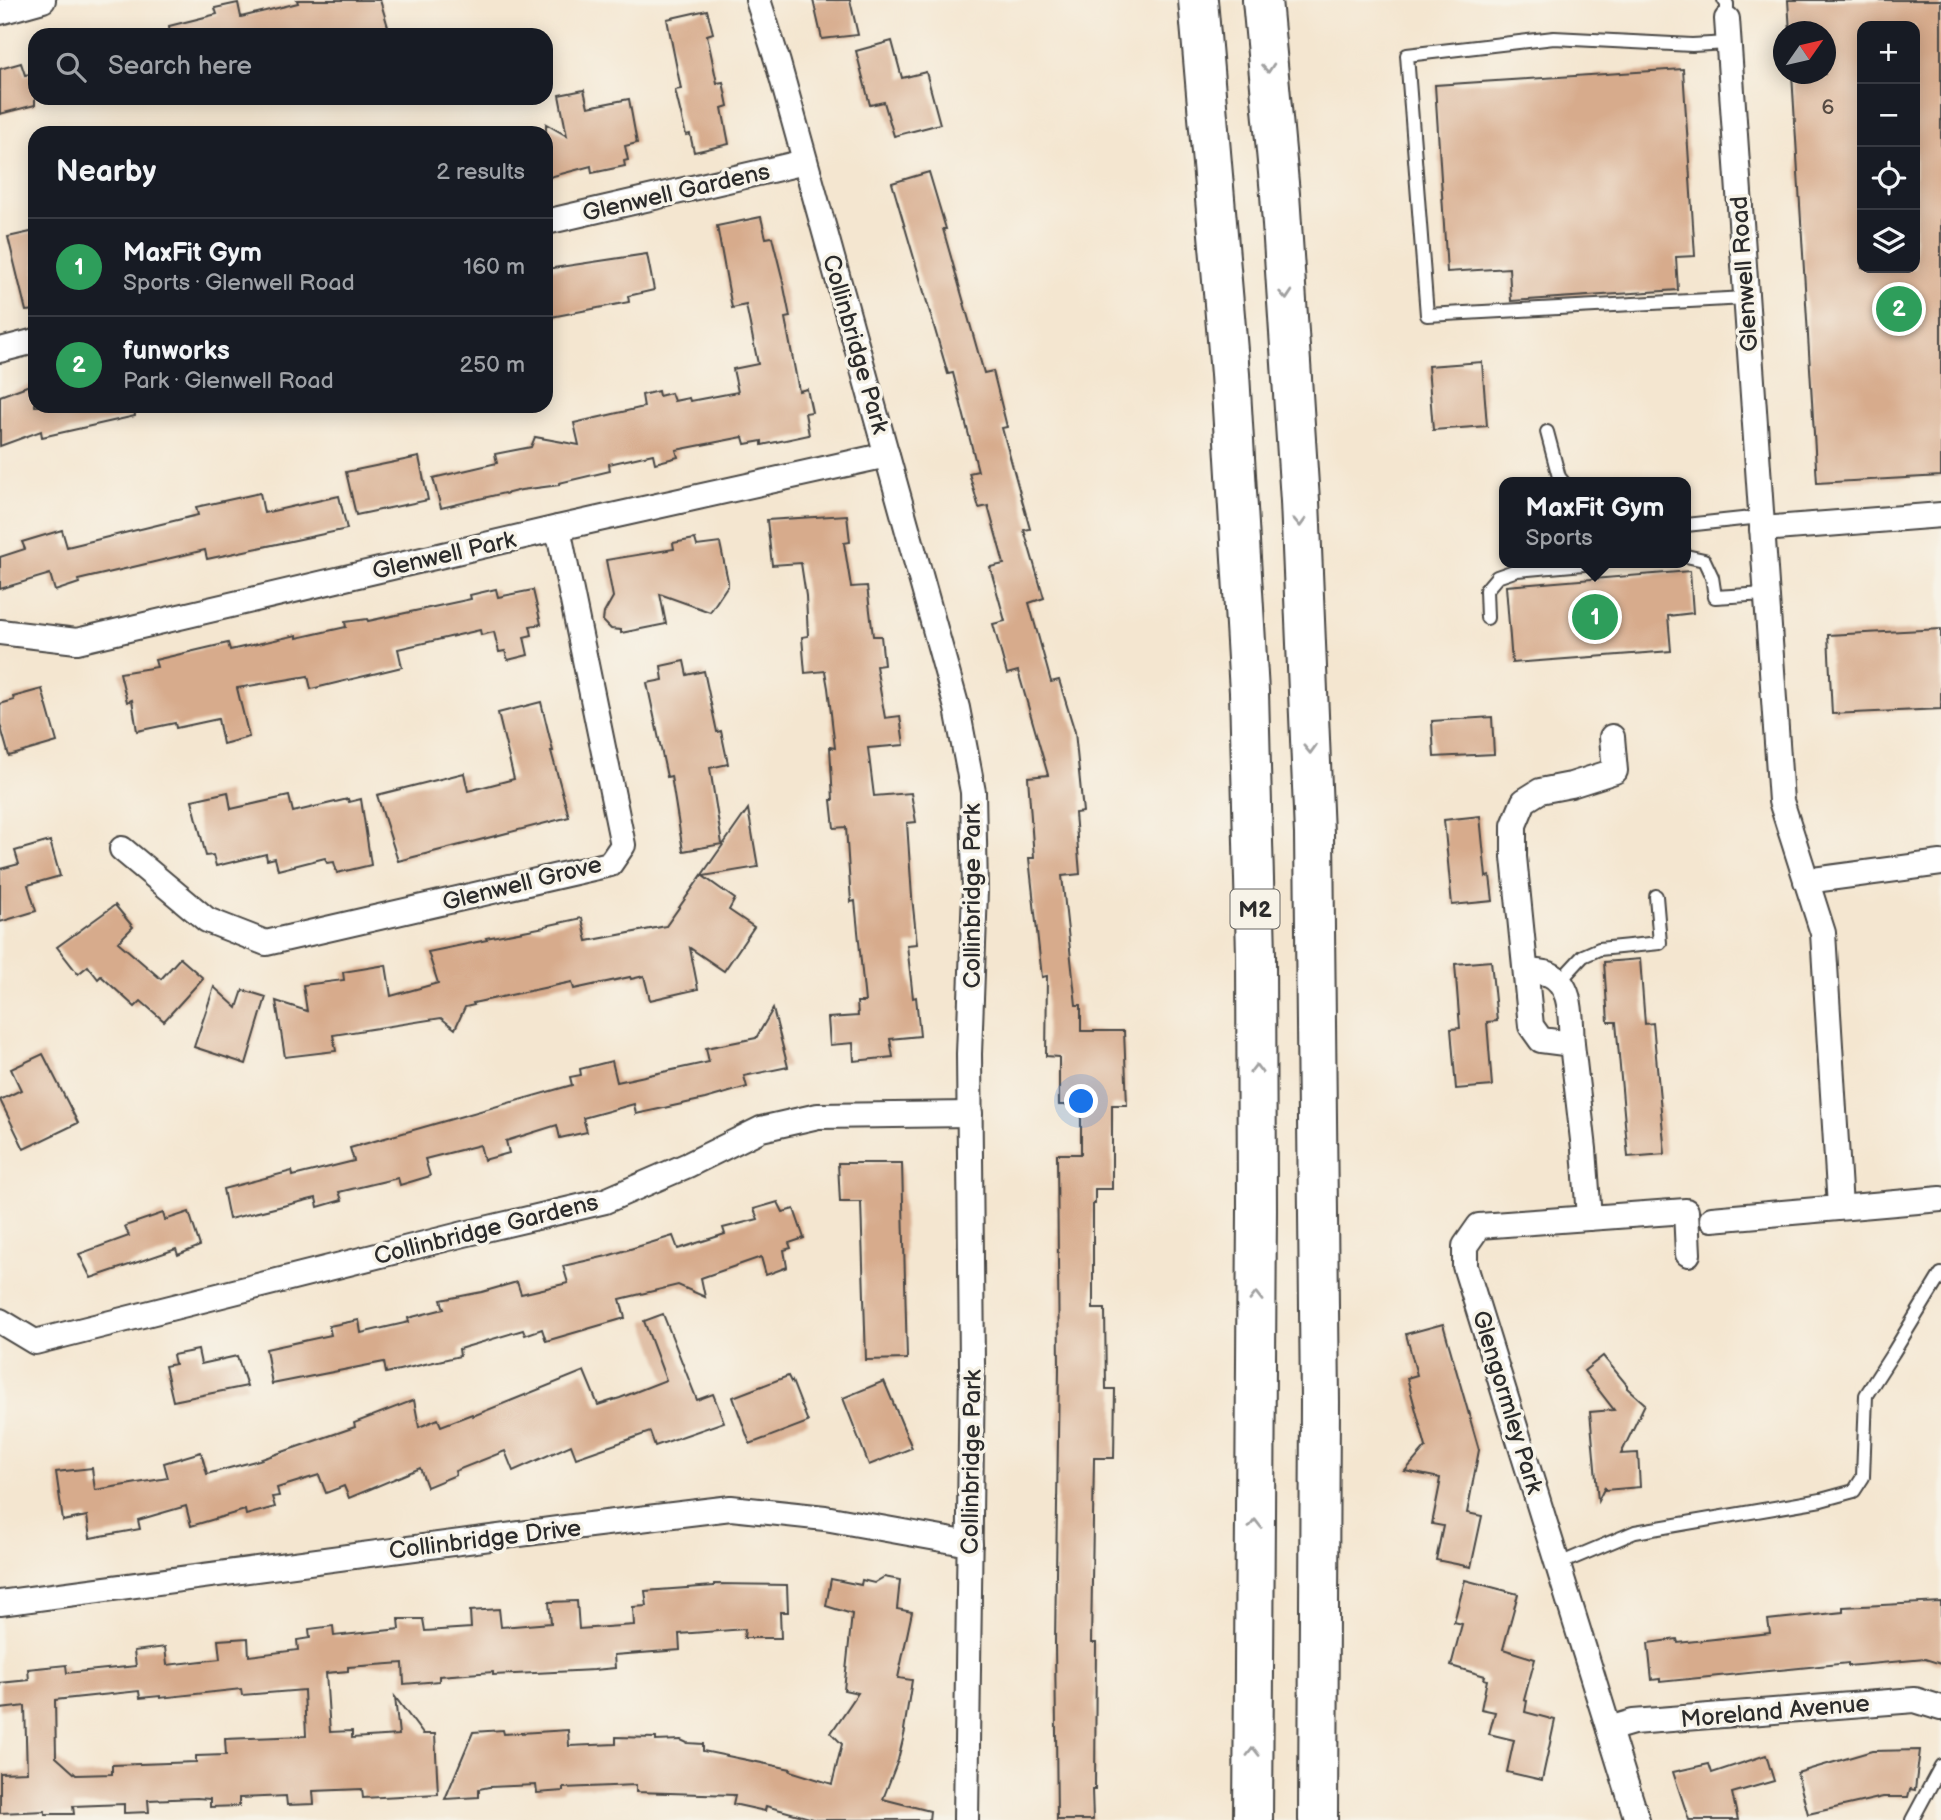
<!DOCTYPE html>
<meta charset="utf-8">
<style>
body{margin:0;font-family:"Balsamiq Sans",sans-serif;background:#20242c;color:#f1f3f6}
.controls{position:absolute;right:21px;top:21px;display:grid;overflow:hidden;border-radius:14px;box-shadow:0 4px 18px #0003}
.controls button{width:63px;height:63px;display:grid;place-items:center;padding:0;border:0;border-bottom:2px solid #363941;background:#171b24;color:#f1f3f6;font:35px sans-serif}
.compass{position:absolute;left:1773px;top:21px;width:63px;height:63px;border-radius:50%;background:#171b24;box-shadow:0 4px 18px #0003;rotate:56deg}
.you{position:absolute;left:1082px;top:1102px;width:24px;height:24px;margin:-18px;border:5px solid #fff;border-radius:50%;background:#1a73e8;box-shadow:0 0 0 10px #1a73e833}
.badge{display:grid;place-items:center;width:46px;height:46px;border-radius:50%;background:#d690ce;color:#fff;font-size:23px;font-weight:700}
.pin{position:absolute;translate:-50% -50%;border:4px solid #fff;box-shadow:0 2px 7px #0006}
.popup{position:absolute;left:1499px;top:477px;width:192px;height:91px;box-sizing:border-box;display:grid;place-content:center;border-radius:14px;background:#171b24;filter:drop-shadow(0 2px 5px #0005);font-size:23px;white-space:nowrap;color:#9ea1a6}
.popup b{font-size:26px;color:#f1f3f6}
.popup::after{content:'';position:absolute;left:50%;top:100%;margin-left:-14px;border:14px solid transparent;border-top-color:#171b24}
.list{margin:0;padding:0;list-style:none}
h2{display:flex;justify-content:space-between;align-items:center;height:91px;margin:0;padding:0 28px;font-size:30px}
h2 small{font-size:23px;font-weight:400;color:#9ea1a6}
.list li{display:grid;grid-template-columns:46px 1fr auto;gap:21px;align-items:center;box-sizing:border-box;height:98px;padding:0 28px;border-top:2px solid #363941}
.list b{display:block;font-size:26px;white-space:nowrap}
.list p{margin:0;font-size:23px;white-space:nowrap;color:#9ea1a6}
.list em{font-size:23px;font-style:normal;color:#9ea1a6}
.icon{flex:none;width:38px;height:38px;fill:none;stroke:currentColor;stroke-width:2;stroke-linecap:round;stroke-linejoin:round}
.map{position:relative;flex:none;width:1941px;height:1820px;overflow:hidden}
.search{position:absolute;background:#171b24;box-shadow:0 4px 18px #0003;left:28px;top:28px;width:525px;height:77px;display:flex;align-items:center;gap:18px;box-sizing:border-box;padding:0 24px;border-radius:21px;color:#9ea1a6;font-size:26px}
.panel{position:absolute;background:#171b24;box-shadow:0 4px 18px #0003;left:28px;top:126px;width:525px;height:287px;border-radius:21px}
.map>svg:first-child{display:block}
</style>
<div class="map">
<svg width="1941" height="1820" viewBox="0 0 1941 1820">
<rect width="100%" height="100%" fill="#f7f3e8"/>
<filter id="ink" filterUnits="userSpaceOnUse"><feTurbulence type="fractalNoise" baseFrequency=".0143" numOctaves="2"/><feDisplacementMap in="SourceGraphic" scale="14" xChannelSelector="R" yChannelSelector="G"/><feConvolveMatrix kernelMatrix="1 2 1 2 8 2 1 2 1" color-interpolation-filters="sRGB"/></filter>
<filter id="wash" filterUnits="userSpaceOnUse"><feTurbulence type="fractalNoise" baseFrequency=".00686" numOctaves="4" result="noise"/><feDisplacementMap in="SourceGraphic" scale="28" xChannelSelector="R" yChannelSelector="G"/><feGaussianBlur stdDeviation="1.57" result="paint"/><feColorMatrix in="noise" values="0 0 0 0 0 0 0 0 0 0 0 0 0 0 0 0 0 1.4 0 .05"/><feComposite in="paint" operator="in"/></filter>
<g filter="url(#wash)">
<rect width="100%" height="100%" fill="#f4e6d0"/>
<g id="blocks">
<g fill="#d7ab8c" fill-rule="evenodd">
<polygon points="297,0 380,0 389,30 371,35 170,35 169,26 217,14 215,8 238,3 241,17 298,3"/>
<polygon points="813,0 850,0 858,35 822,39"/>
<path d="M 1788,0 L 1941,0 L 1941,476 L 1817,483 L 1792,74 L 1825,74 L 1825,32 L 1790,32 ZM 1862,26 L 1915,26 L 1915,268 L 1862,268 Z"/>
<polygon points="707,10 713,33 707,35 717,83 723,82 728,106 722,108 729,144 694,152 690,134 686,135 675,90 681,89 667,19"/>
<polygon points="892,41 902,78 926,72 940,124 894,136 884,102 870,105 856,51"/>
<polygon points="21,63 25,75 35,73 35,105 0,114 0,69"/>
<polygon points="1683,69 1695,256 1676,257 1678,290 1511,301 1509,268 1447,272 1435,85"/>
<polygon points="584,90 588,107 629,99 637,143 625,146 628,160 624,161 625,166 592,173 591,166 546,178 546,124 567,136 559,95"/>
<polygon points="929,172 946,229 943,229 984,373 993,371 1007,427 1002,428 1030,529 1024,530 1044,598 1029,603 1051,682 1059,680 1075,732 1083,812 1075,813 1080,874 1062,876 1076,1005 1081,1005 1081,1031 1124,1031 1127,1105 1112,1105 1112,1189 1095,1189 1095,1204 1093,1204 1093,1309 1105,1309 1106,1389 1115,1389 1114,1458 1094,1458 1091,1643 1096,1643 1095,1790 1092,1790 1093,1820 1057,1820 1055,1643 1059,1368 1057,1154 1081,1154 1081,1105 1059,1105 1059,1057 1046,1056 1047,976 1042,977 1029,858 1034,858 1028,777 1048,775 1018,671 1007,674 993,624 1005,621 990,567 1004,564 988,506 979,508 969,473 978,471 953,373 948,374 892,183"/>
<polygon points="761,217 766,238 772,237 782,277 790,317 785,318 799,391 807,389 812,412 805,413 809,435 762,445 762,441 745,444 743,437 676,450 678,457 655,463 653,454 609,464 610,471 559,483 559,485 521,490 505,494 504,493 441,508 433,478 497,463 495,454 531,447 535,437 579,445 574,423 644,407 642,395 658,391 659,396 671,393 674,401 689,398 690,401 738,392 733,369 758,364 746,305 732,308 717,226"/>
<polygon points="35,231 35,310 26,311 8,237"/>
<polygon points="647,254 654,290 628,296 629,302 546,318 546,269"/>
<polygon points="1482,362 1487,426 1433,430 1428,366"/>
<polygon points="35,383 35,406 134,406 135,416 42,437 41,431 0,446 0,396"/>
<polygon points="419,457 428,500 356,515 346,472"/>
<polygon points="260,493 264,513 339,496 347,529 207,559 205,550 78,580 79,583 55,591 50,574 0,589 0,557 25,549 22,542 62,530 67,547 198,515 196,507"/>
<polygon points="847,515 850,542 844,543 851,587 867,586 873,636 881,636 884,665 876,666 885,718 900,716 904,745 868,748 874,796 911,793 916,822 907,823 912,897 917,944 907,945 913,998 916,997 920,1036 890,1039 893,1057 854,1061 853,1043 830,1045 828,1018 858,1016 857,1002 865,1002 855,901 851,902 846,827 834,828 831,800 833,800 830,747 835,748 828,688 825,671 805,673 802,637 808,636 806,596 801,563 772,565 767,520"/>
<polygon points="695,539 697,546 720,543 728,581 728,585 710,612 660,594 666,624 621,633 621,630 611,629 603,621 604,613 613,597 606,560 674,549 673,543"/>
<polygon points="1690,571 1693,613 1668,616 1671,651 1512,663 1506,586"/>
<polygon points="496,589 498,597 533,590 541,624 530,626 532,635 524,637 528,655 508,660 505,651 499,652 494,632 481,635 480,630 398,649 402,667 311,689 308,676 237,688 249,737 223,744 218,719 176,728 175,723 137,731 132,700 127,702 120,673 157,667 155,660 228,643 230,650 297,635 297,638 346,627 345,622 367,619 368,621 471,599 470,595"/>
<polygon points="1941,629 1941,709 1832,714 1828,635"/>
<polygon points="684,661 687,675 704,671 717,732 721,731 728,764 710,768 722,844 683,851 671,776 667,777 647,683 663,680 661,666"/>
<polygon points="42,689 57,742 9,756 0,724 0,704 14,700 13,697"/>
<polygon points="541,702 553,751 551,751 569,817 398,861 377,795 464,773 468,791 514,779 498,713"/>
<polygon points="1492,717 1494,754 1434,757 1432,721"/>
<polygon points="228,792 231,809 289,796 293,812 348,799 349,802 361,799 371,865 337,873 334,862 327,863 325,858 278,870 275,858 267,860 266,854 216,866 213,855 206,856 192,800"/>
<polygon points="748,809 758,867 703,876 735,899 729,910 754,927 724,971 690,948 698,989 650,1000 644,976 631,979 630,977 574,989 572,982 473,1003 474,1005 465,1007 455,1029 441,1018 333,1035 336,1051 285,1057 276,1001 307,1011 303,985 344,980 343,972 386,965 391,996 438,983 428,952 487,940 486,938 545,927 545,926 582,918 587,941 666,926"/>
<polygon points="1480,816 1486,877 1490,876 1493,901 1452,905 1444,820"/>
<polygon points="50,841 60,876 28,885 36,911 0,922 0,869 19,864 15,851"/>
<polygon points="115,905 133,927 118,942 161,979 180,958 203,978 164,1021 141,1001 135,1007 101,976 98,979 88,966 78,974 57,947"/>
<polygon points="1640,959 1645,1024 1653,1023 1665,1154 1628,1157 1616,1022 1608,1022 1604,962"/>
<polygon points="1491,961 1497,1021 1487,1022 1492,1086 1456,1089 1451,1029 1460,1028 1455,964"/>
<polygon points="214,987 237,1008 243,990 266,997 246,1064 194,1047"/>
<polygon points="773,1009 788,1067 744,1076 747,1087 705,1099 636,1114 634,1104 583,1118 587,1132 560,1138 557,1125 506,1141 509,1153 484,1160 480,1145 425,1159 430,1176 400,1185 398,1178 339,1192 342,1200 318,1207 316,1198 229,1219 223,1189 292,1171 293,1176 354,1161 350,1148 572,1085 570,1077 581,1075 580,1069 612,1061 617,1082 709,1062 706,1048 756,1038"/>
<polygon points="43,1054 78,1123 24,1149 0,1100 21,1090 11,1069"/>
<polygon points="838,1163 902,1163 907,1359 866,1360 861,1202 840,1202"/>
<polygon points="778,1202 783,1212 794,1209 804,1238 789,1243 791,1248 784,1250 787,1267 766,1275 761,1257 701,1278 705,1297 678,1285 620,1299 625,1318 546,1341 542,1329 525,1335 523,1330 459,1349 460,1356 386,1373 384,1362 272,1384 266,1349 331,1335 329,1326 359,1320 361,1333 409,1322 408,1318 444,1309 441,1300 482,1292 517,1282 521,1294 568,1283 563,1266 607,1256 673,1236 678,1249 725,1234 723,1228 758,1219 754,1209"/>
<polygon points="189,1212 200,1246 178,1255 176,1249 91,1278 79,1254 129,1236 125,1226 163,1213 165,1220"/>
<polygon points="663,1314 697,1400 713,1394 724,1422 655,1446 650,1432 576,1458 571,1445 513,1471 505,1451 455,1471 456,1475 427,1487 420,1468 349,1498 344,1486 326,1493 319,1475 277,1488 279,1496 272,1497 275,1507 246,1515 245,1510 191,1526 186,1506 138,1520 140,1529 90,1538 87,1516 63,1521 56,1472 92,1468 95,1490 168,1478 164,1463 201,1452 207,1474 259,1460 355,1427 354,1423 414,1400 419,1427 438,1419 441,1426 472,1414 473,1416 584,1371 598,1405 620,1398 666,1380 644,1321"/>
<polygon points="1443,1324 1479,1450 1467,1513 1482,1516 1471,1567 1436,1560 1443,1526 1432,1524 1440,1484 1439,1484 1440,1478 1405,1471 1426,1447 1407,1378 1417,1375 1406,1334"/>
<polygon points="198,1350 201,1364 237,1356 247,1386 173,1401 165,1366 175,1364 173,1355"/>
<polygon points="1603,1356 1627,1385 1627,1388 1645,1404 1621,1454 1638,1453 1640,1487 1605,1490 1605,1487 1598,1501 1590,1412 1614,1410 1584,1371"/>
<polygon points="788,1376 791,1382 792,1381 808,1422 750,1444 733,1397"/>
<polygon points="884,1381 912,1448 869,1465 843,1398"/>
<polygon points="884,1577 900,1580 897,1609 912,1612 898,1678 912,1680 904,1730 905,1731 898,1760 883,1799 930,1811 929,1820 817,1820 766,1806 765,1811 733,1804 735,1795 636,1792 636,1785 563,1788 563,1791 537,1793 536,1785 489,1787 479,1789 479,1797 445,1799 473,1732 503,1730 504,1734 568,1730 569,1746 616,1744 616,1737 656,1738 656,1741 681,1740 687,1743 703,1744 703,1751 791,1769 790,1771 832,1784 842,1744 831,1733 858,1693 844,1690 852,1614 826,1606 831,1579 861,1585 862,1580 874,1583"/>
<polygon points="1465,1580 1518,1594 1503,1649 1535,1659 1524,1700 1527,1701 1525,1712 1555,1720 1542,1780 1507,1772 1514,1740 1489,1734 1495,1712 1481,1709 1487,1680 1484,1679 1485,1676 1451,1666 1462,1624 1454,1622"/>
<path d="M 714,1584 L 787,1585 L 788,1612 L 780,1612 L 781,1638 L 744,1638 L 745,1629 L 679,1634 L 680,1650 L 614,1655 L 615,1668 L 594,1670 L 493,1675 L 493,1672 L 439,1676 L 439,1681 L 404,1684 L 403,1663 L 348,1667 L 348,1671 L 326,1673 L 330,1732 L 352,1731 L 352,1738 L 399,1735 L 395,1697 L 423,1734 L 435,1734 L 438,1794 L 363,1798 L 362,1789 L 313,1791 L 314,1804 L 287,1805 L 286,1796 L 239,1798 L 239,1806 L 210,1807 L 210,1799 L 197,1798 L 148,1800 L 149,1812 L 124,1813 L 124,1804 L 73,1806 L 74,1814 L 45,1814 L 45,1811 L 0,1813 L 0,1773 L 27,1772 L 25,1706 L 0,1709 L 0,1683 L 29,1680 L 28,1669 L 66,1665 L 67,1673 L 136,1666 L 134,1651 L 165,1647 L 167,1665 L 220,1659 L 218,1640 L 248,1638 L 249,1656 L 298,1650 L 297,1640 L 310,1638 L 309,1629 L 333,1626 L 334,1636 L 400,1629 L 399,1619 L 423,1619 L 425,1631 L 471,1628 L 470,1611 L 499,1609 L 501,1627 L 551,1623 L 549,1602 L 577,1601 L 579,1629 L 634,1625 L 633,1607 L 647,1606 L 645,1591 L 714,1586 ZM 241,1689 L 242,1695 L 304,1690 L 306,1736 L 225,1739 L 226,1755 L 196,1756 L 196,1762 L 112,1765 L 112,1774 L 76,1775 L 56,1757 L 55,1700 L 139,1691 L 140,1698 L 160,1696 L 160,1698 Z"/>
<polygon points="1941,1602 1941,1664 1925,1659 1848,1666 1848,1663 1660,1682 1660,1679 1652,1680 1648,1643 1677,1639 1678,1643 1770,1633 1768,1620 1843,1612 1843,1607"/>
<polygon points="1920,1750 1915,1790 1910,1789 1908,1797 1883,1797 1808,1814 1797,1773 1872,1751"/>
<polygon points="1766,1755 1774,1781 1732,1793 1738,1820 1689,1820 1673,1772 1709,1764 1712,1773"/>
</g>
</g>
</g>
<g filter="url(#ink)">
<use href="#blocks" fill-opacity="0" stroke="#494744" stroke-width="2"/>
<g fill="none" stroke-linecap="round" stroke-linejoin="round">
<defs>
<g id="lane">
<polyline points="1724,0 1727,4 1727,19"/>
<polyline points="1729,43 1692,45 1554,38 1407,55 1427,315 1746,298"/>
<polyline points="1547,432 1559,477 1563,482"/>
<polyline points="1686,525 1761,517"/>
<polyline points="1686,556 1704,560 1712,577 1715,597 1766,594"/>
<polyline points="1487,618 1486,590 1497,577 1517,570 1595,563"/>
<polyline points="1560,981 1583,956 1599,949 1660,943 1656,896"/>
<polyline points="1559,1564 1635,1532 1821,1500 1854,1491 1863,1477 1866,1395 1893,1353 1941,1274"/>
<polyline points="1912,1820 1941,1766"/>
</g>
<g id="street">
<polyline points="758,0 778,63 957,708 973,792 975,890 969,1054 972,1364 966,1820"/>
<polyline points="0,12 43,0"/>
<polyline points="1727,19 1781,801 1823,933 1840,1207"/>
<polyline points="546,222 805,162"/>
<polyline points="0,350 35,341"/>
<polyline points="1762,529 1941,515"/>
<polyline points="0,632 77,641 558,528 887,455"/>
<polyline points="122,849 207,920 266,943 610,864 623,845 558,528"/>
<polyline points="1806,881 1941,863"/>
<path d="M 1527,971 C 1534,972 1542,972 1549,974 C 1574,985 1570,1021 1572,1044"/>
<polyline points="1589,1218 1584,1149 1572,1044 1541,1040 1531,1026 1514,857 1514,825 1524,801 1540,791 1571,785 1615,771 1612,737"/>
<polyline points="1712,1219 1941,1199"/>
<polyline points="0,1321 35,1342 464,1234 605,1201 688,1165 761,1129 818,1116 970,1114"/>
<polyline points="0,1603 573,1527 731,1508 825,1518 970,1544"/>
<polyline points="1609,1729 1633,1722 1915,1700 1941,1708"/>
<polyline points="1637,1820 1465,1266 1465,1246 1479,1226 1686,1211 1688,1254"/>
</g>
<g id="highway">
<polyline points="1198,0 1230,374 1249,692 1256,954 1257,1209 1253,1820"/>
<polyline points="1262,0 1280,194 1300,501 1314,834 1320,1402 1318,1820"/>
</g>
</defs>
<use href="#lane" stroke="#494744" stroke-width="16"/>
<use href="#street" stroke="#494744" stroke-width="28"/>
<use href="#highway" stroke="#494744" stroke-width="42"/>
<use href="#lane" stroke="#fff" stroke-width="12"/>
<use href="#street" stroke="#fff" stroke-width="24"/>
<use href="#highway" stroke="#fff" stroke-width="38"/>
</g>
<defs><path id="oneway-chevron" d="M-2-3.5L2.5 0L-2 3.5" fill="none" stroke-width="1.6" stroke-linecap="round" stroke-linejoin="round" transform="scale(1.75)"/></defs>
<g stroke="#a0a0a0">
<use href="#oneway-chevron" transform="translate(1268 68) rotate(85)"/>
<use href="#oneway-chevron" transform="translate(1286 295) rotate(86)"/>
<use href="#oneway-chevron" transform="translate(1300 522) rotate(88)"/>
<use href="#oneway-chevron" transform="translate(1310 749) rotate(88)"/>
<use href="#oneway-chevron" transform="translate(1256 1069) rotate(-90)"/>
<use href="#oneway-chevron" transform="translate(1256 1297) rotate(-90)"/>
<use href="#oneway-chevron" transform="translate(1255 1524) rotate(-90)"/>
<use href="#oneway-chevron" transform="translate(1253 1752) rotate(-90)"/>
</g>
</g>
<g text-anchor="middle" stroke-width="7" stroke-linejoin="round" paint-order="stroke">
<g font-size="21" fill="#564b43">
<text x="1828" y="114">6</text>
</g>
<rect fill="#f7f3e8" stroke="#686764" stroke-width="2" x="1230.5" y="889.5" width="49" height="39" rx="5"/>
<g font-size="23" font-weight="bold" fill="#2b2b2b">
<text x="1255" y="917">M2</text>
</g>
<g font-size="24" fill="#2b2b2b" stroke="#f7f3e8">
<text transform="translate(676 192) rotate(-13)" y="8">Glenwell Gardens</text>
<text transform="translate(1744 274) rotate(-94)" y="8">Glenwell Road</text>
<text transform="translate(856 344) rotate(74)" y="8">Collinbridge Park</text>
<text transform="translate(444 555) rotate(-13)" y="8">Glenwell Park</text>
<text transform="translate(522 883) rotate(-14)" y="8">Glenwell Grove</text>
<text transform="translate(972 896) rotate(-90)" y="8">Collinbridge Park</text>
<text transform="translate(486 1229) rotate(-14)" y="8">Collinbridge Gardens</text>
<text transform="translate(1508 1402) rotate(73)" y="8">Glengormley Park</text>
<text transform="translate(971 1462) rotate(-89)" y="8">Collinbridge Park</text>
<text transform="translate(485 1539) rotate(-7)" y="8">Collinbridge Drive</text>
<text transform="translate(1775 1711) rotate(-5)" y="8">Moreland Avenue</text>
</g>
</g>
</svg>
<div class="controls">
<button>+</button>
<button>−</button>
<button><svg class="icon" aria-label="locate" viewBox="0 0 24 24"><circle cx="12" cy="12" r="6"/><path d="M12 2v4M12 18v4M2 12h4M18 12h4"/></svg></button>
<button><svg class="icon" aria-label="layers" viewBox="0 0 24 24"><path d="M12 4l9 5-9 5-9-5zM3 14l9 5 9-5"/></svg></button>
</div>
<svg class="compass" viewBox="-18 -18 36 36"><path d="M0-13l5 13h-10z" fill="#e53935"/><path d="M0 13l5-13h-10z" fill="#9ea1a6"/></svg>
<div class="you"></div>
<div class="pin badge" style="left:1595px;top:617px;background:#2e9e5b">1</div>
<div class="popup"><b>MaxFit Gym</b>Sports</div>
<div class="pin badge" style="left:1899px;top:309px;background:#2e9e5b">2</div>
<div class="search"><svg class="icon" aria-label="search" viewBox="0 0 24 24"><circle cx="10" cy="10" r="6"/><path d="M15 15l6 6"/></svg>Search here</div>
<section class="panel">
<h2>Nearby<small>2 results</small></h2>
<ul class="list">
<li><span class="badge" style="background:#2e9e5b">1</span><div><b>MaxFit Gym</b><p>Sports · Glenwell Road</p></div><em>160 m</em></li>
<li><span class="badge" style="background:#2e9e5b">2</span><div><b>funworks</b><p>Park · Glenwell Road</p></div><em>250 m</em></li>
</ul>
</section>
</div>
